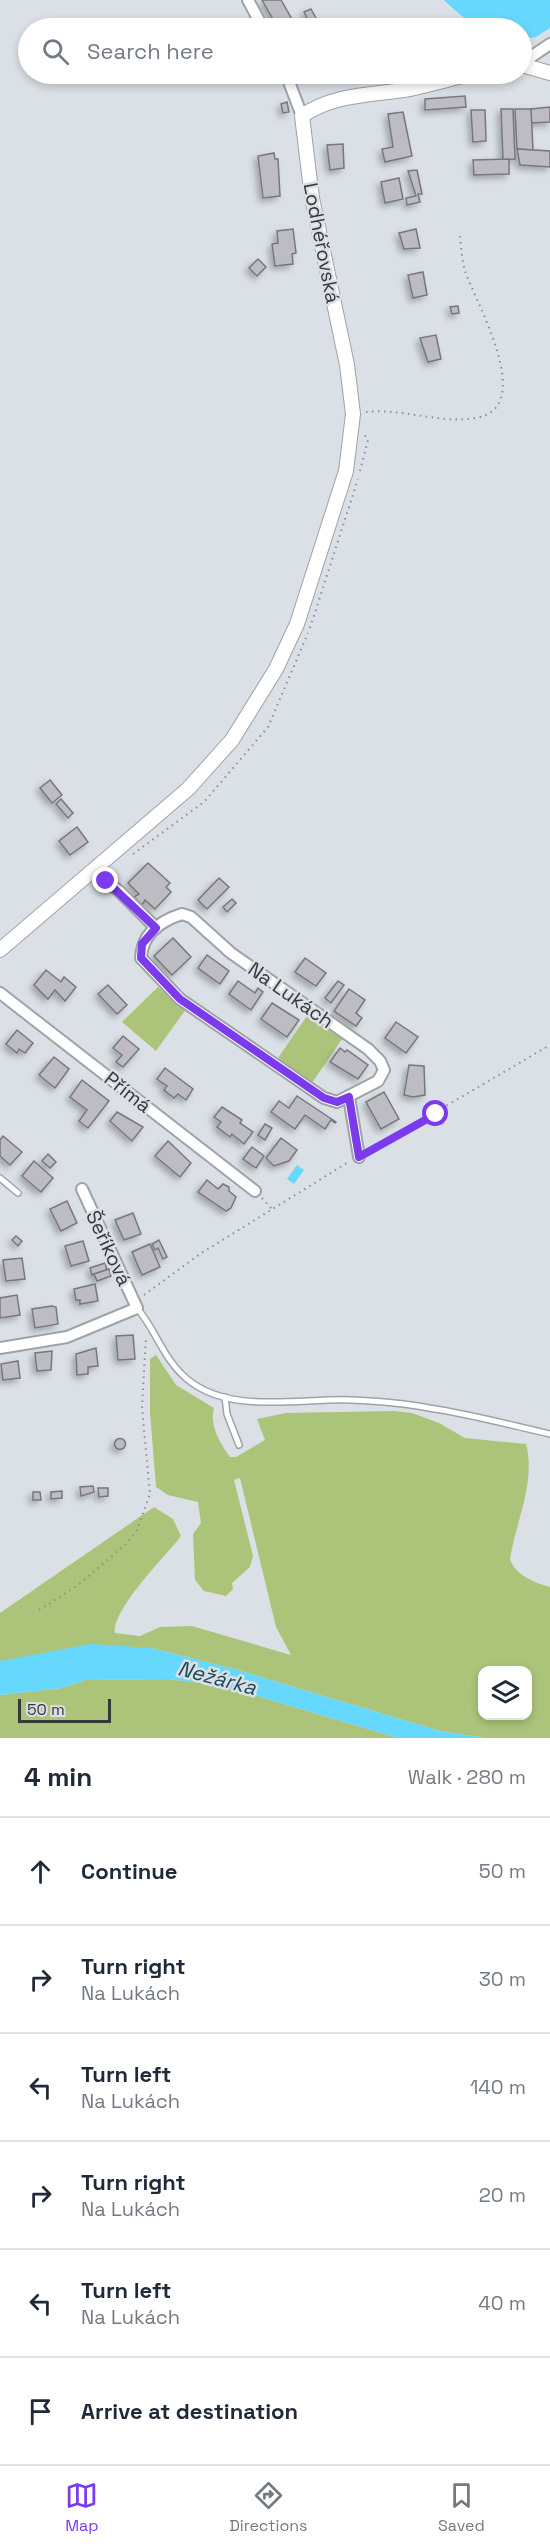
<!DOCTYPE html>
<meta charset="utf-8">
<style>
body{margin:0;font-family:"Space Grotesk",sans-serif;background:#f6f6f7;color:#1f2937}
.controls{position:absolute;right:18px;bottom:18px;display:grid;overflow:hidden;border-radius:12px;box-shadow:0 3px 9px #0003}
.controls button{width:54px;height:54px;display:grid;place-items:center;padding:0;border:0;border-bottom:2px solid #e0e1e3;background:#fff;color:#1f2937;font:30px sans-serif}
.scale{position:absolute;left:18px;bottom:15px;width:93px;box-sizing:border-box;padding-left:6px;border:3px solid #36383a;border-top:0;font-size:16px;line-height:21px;white-space:nowrap;color:#36383a;-webkit-text-stroke:4px #dae0e5;paint-order:stroke}
.stop{position:absolute;width:18px;height:18px;margin:-14px;border:4px solid #7c3aed;border-radius:50%;background:#fff}
.stop.end{background:#7c3aed;border-color:#fff;box-shadow:0 2px 6px #0008}
.list{margin:0;padding:0;list-style:none}
h2{display:flex;justify-content:space-between;align-items:center;height:78px;margin:0;padding:0 24px;font-size:26px}
h2 small{font-size:20px;font-weight:400;color:#747a83}
.list li{display:grid;grid-template-columns:39px 1fr auto;gap:18px;align-items:center;box-sizing:border-box;height:108px;padding:0 24px;border-top:2px solid #e0e1e3}
.list b{display:block;font-size:22px;white-space:nowrap}
.list p{margin:0;font-size:20px;white-space:nowrap;color:#747a83}
.list em{font-size:20px;font-style:normal;color:#747a83}
.icon{flex:none;width:33px;height:33px;fill:none;stroke:currentColor;stroke-width:2;stroke-linecap:round;stroke-linejoin:round}
.map{position:relative;flex:none;width:550px;height:1738px;overflow:hidden}
.search{position:absolute;background:#fff;box-shadow:0 3px 9px #0003;left:18px;right:18px;top:18px;height:66px;display:flex;align-items:center;gap:15px;box-sizing:border-box;padding:0 21px;border-radius:33px;color:#747a83;font-size:22px}
.sheet{height:726px;background:#fff}
nav{display:flex;justify-content:space-around;align-items:center;box-sizing:border-box;height:84px;border-top:2px solid #e0e1e3;background:#fff;font-size:16px;color:#747a83}
nav a{display:grid;justify-items:center;gap:3px}
nav .on{color:#7c3aed}
.map>svg:first-child{display:block}
</style>
<div class="map">
<svg width="550" height="1738" viewBox="0 0 550 1738">
<defs>
<filter id="shadow"><feDropShadow dx="-3.5" dy="3.5" stdDeviation="3" flood-color="#0004"/></filter>
</defs>
<rect width="100%" height="100%" fill="#dae0e5"/>
<g fill="#abc479" fill-rule="evenodd">
<polygon points="158,987 186,1009 156,1051 122,1022"/>
<polygon points="307,1016 342,1039 312,1083 278,1058"/>
<path d="M 156,1355 L 176,1385 L 214,1408 C 209,1424 220,1444 230,1457 L 236,1457 L 265,1440 L 257,1419 L 286,1413 L 393,1411 L 412,1413 L 439,1423 L 465,1438 L 526,1444 C 536,1482 516,1521 510,1559 C 515,1575 535,1583 550,1587 L 550,1738 L 485,1738 L 440,1731 L 234,1669 L 151,1648 L 0,1661 L 0,1613 L 154,1507 L 173,1519 L 181,1536 C 165,1557 112,1609 115,1633 L 140,1636 L 160,1627 L 192,1626 L 291,1655 L 276,1627 L 240,1478 L 234,1480 L 253,1556 L 250,1567 L 232,1583 L 233,1589 L 226,1596 L 204,1591 L 195,1580 L 193,1534 L 201,1523 L 198,1502 L 168,1495 L 156,1487 L 150,1412 L 150,1359 ZM 482,1670 L 528,1670 L 528,1716 L 482,1716 Z"/>
<polygon points="167,1679 220,1685 398,1738 0,1738 0,1695 62,1688 86,1680"/>
</g>
<g fill="#67d8fd">
<path d="M 444,0 L 550,0 L 550,28 L 536,37 L 522,39 L 522,28 C 480,28 475,30 444,0 Z"/>
<polygon points="297,1165 304,1170 294,1184 287,1179"/>
<polygon points="91,1644 151,1648 234,1669 440,1731 485,1738 398,1738 220,1685 167,1679 86,1680 62,1688 0,1695 0,1661"/>
</g>
<g fill="#bdbcc3" stroke="#77777d" stroke-width="1.5" filter="url(#shadow)">
<polygon points="262,0 281,0 297,28 278,28"/>
<polygon points="311,9 317,20 310,24 304,12"/>
<polygon points="465,96 466,107 425,110 425,99"/>
<polygon points="287,102 289,112 283,113 281,104"/>
<polygon points="550,107 550,122 531,123 531,109"/>
<polygon points="501,109 513,109 515,159 503,160"/>
<polygon points="515,109 531,109 533,150 517,149"/>
<polygon points="471,110 485,110 486,141 473,142"/>
<polygon points="403,112 412,156 385,162 382,149 393,147 388,114"/>
<polygon points="343,144 344,168 330,170 327,145"/>
<polygon points="517,149 550,151 550,167 520,165"/>
<polygon points="274,153 275,159 278,159 280,196 263,198 258,156"/>
<polygon points="509,159 509,174 474,175 473,160"/>
<polygon points="417,170 422,194 418,194 420,202 407,205 406,198 416,196 408,171"/>
<polygon points="399,178 403,199 385,203 381,182"/>
<polygon points="293,229 296,253 292,254 293,264 275,266 272,244 278,243 277,231"/>
<polygon points="416,229 420,248 404,249 399,233"/>
<polygon points="258,259 266,267 257,276 249,268"/>
<polygon points="423,272 427,295 413,298 408,275"/>
<polygon points="458,306 459,313 452,314 450,307"/>
<polygon points="436,335 441,359 428,362 420,338"/>
<polygon points="50,780 62,795 52,803 40,788"/>
<polygon points="61,799 73,813 68,818 56,804"/>
<polygon points="77,827 88,842 70,855 59,841"/>
<polygon points="148,863 170,883 166,887 171,892 155,909 145,900 142,905 134,897 139,894 128,883"/>
<polygon points="219,878 229,887 207,909 198,900"/>
<polygon points="232,899 236,903 227,912 223,907"/>
<polygon points="173,938 191,957 172,975 154,956"/>
<polygon points="207,955 229,971 220,984 198,968"/>
<polygon points="305,958 326,973 316,986 295,972"/>
<polygon points="46,970 61,982 64,977 76,987 65,1001 55,990 48,999 34,985"/>
<polygon points="238,981 255,993 258,988 263,992 251,1010 229,994"/>
<polygon points="338,981 344,985 331,1003 325,998"/>
<polygon points="108,985 127,1005 117,1014 98,994"/>
<polygon points="349,989 365,1000 356,1013 362,1018 356,1026 334,1011"/>
<polygon points="272,1003 299,1020 287,1037 261,1019"/>
<polygon points="396,1022 418,1037 406,1053 385,1038"/>
<polygon points="17,1030 33,1043 25,1053 19,1049 17,1053 6,1044"/>
<polygon points="123,1036 139,1049 123,1067 116,1062 122,1055 113,1048"/>
<polygon points="340,1048 345,1052 347,1050 368,1065 358,1079 330,1062"/>
<polygon points="54,1057 69,1069 55,1088 39,1075"/>
<polygon points="409,1065 424,1066 425,1095 413,1097 404,1095"/>
<polygon points="165,1068 193,1089 186,1100 178,1094 174,1098 164,1090 167,1086 157,1079"/>
<polygon points="82,1080 109,1101 88,1128 79,1121 87,1110 70,1097"/>
<polygon points="384,1092 399,1119 381,1129 366,1102"/>
<polygon points="297,1096 336,1122 335,1123 331,1120 325,1129 305,1115 295,1129 271,1112 279,1101 289,1108"/>
<polygon points="222,1107 242,1120 240,1123 253,1132 244,1144 232,1134 230,1137 217,1127 221,1122 214,1117"/>
<polygon points="117,1112 143,1127 132,1141 110,1121"/>
<polygon points="265,1124 272,1128 265,1140 258,1135"/>
<polygon points="3,1136 22,1152 10,1165 0,1156 0,1140"/>
<polygon points="281,1138 297,1150 289,1161 274,1166 266,1158"/>
<polygon points="168,1141 191,1163 180,1177 155,1156"/>
<polygon points="252,1147 264,1156 256,1168 243,1159"/>
<polygon points="48,1154 56,1162 50,1168 42,1161"/>
<polygon points="34,1161 53,1178 41,1192 22,1176"/>
<polygon points="207,1180 218,1189 223,1184 229,1187 229,1191 236,1197 231,1208 226,1211 198,1192"/>
<polygon points="67,1201 77,1223 61,1231 50,1209"/>
<polygon points="133,1213 141,1234 124,1240 115,1220"/>
<polygon points="16,1236 22,1241 18,1246 12,1240"/>
<polygon points="159,1240 167,1257 163,1259 158,1248 155,1250 152,1244"/>
<polygon points="83,1241 89,1261 71,1266 65,1246"/>
<polygon points="150,1244 160,1267 142,1275 132,1252"/>
<polygon points="22,1258 25,1279 6,1281 3,1260"/>
<polygon points="105,1263 107,1270 92,1275 90,1268"/>
<polygon points="109,1269 111,1276 97,1281 94,1274"/>
<polygon points="95,1284 98,1301 80,1304 80,1300 76,1300 74,1289"/>
<polygon points="17,1295 20,1315 0,1318 0,1298"/>
<polygon points="52,1306 56,1307 58,1324 35,1328 32,1309"/>
<polygon points="133,1335 135,1359 118,1360 116,1336"/>
<polygon points="96,1348 98,1366 88,1367 88,1374 77,1375 76,1354"/>
<polygon points="52,1351 51,1370 37,1371 35,1353"/>
<polygon points="18,1361 20,1378 3,1380 1,1364"/>
<circle cx="120" cy="1444" r="5.5"/>
<polygon points="93,1486 94,1492 81,1496 80,1487"/>
<polygon points="98,1488 108,1488 108,1496 99,1497"/>
<polygon points="62,1491 62,1498 51,1499 51,1492"/>
<polygon points="33,1492 40,1492 41,1500 33,1500"/>
</g>
<g fill="none" stroke-linecap="round" stroke-linejoin="round">
<defs>
<g id="service">
<polyline points="0,1178 18,1193"/>
<path d="M 137,1308 C 156,1330 163,1359 187,1379 C 230,1415 300,1398 351,1400 C 377,1401 404,1403 429,1408 C 470,1414 510,1425 550,1434"/>
<polyline points="225,1397 227,1414 239,1445"/>
</g>
<g id="minor">
<polyline points="248,0 263,28"/>
<polyline points="522,63 550,44"/>
<polyline points="286,74 302,116"/>
<polyline points="94,872 119,891 156,928"/>
<path d="M 182,914 L 191,917 L 231,953 L 368,1049 L 380,1061 L 384,1070 L 378,1081 L 337,1102 L 324,1098 L 180,999 L 141,958 C 142,934 160,921 182,914 Z"/>
<polyline points="0,993 255,1191"/>
<polyline points="349,1097 359,1157"/>
<polyline points="0,1348 67,1337 137,1308 82,1189"/>
</g>
<g id="tertiary">
<polyline points="522,65 550,73"/>
<path d="M 0,950 L 188,789 L 232,740 L 276,669 L 297,624 L 346,471 L 353,414 L 347,365 L 312,198 L 302,116 C 332,95 368,95 404,90 C 426,86 449,79 471,74"/>
</g>
</defs>
<use href="#service" stroke="#9ea3a8" stroke-width="8"/>
<use href="#minor" stroke="#9ea3a8" stroke-width="14"/>
<use href="#tertiary" stroke="#9ea3a8" stroke-width="16"/>
<g stroke="#8b8f92" stroke-width="2" stroke-dasharray="1.5 4.5" stroke-linecap="butt">
<path d="M 366,412 C 402,408 439,424 475,418 C 538,409 476,303 465,271 C 462,260 461,247 460,235"/>
<polyline points="360,471 368,440 364,434"/>
<polyline points="310,628 358,479"/>
<polyline points="133,854 204,802 268,727 308,633"/>
<polyline points="369,1151 550,1045"/>
<polyline points="262,1198 272,1209"/>
<polyline points="144,1295 200,1254 350,1161"/>
<polyline points="39,1610 77,1586 125,1545 137,1530 150,1494 142,1408 146,1337"/>
</g>
<use href="#service" stroke="#fff" stroke-width="5"/>
<use href="#minor" stroke="#fff" stroke-width="10"/>
<use href="#tertiary" stroke="#fff" stroke-width="14"/>
</g>
<g fill="none" stroke-linecap="round" stroke-linejoin="round">
<polyline stroke="#7c3aed" stroke-width="8" points="106,881 156,928 142,944 141,958 180,999 324,1098 337,1102 349,1097 359,1157 436,1114"/>
</g>
<g text-anchor="middle" stroke-width="5" stroke-linejoin="round" paint-order="stroke">
<g font-size="20" fill="#36383a" stroke="#dae0e5">
<text transform="translate(322 243) rotate(79)" y="7">Lodhéřovská</text>
<text transform="translate(291 995) rotate(35)" y="7">Na Lukách</text>
<text transform="translate(128 1092) rotate(38)" y="7">Přímá</text>
<text transform="translate(109 1248) rotate(65)" y="7">Šeříková</text>
</g>
<g font-size="21" font-style="italic" fill="#194a5a" stroke="#dae0e5">
<text transform="translate(217 1678) rotate(15)" y="7">Nežárka</text>
</g>
</g>
</svg>
<div class="controls">
<button><svg class="icon" aria-label="layers" viewBox="0 0 24 24"><path d="M12 4l9 5-9 5-9-5zM3 14l9 5 9-5"/></svg></button>
</div>
<div class="scale">50 m</div>
<div class="stop" style="left:436px;top:1114px"></div>
<div class="stop end" style="left:106px;top:881px"></div>
<div class="search"><svg class="icon" aria-label="search" viewBox="0 0 24 24"><circle cx="10" cy="10" r="6"/><path d="M15 15l6 6"/></svg>Search here</div>
</div>
<section class="sheet">
<h2>4 min<small>Walk · 280 m</small></h2>
<ul class="list">
<li><svg class="icon" aria-label="ahead" viewBox="0 0 24 24"><path d="M12 20V5M6 11l6-6 6 6"/></svg><div><b>Continue</b></div><em>50 m</em></li>
<li><svg class="icon" aria-label="right" viewBox="0 0 24 24"><path d="M7 20v-9h11M14 6l5 5-5 5"/></svg><div><b>Turn right</b><p>Na Lukách</p></div><em>30 m</em></li>
<li><svg class="icon" aria-label="left" viewBox="0 0 24 24"><path d="M17 20v-9H6M10 6l-5 5 5 5"/></svg><div><b>Turn left</b><p>Na Lukách</p></div><em>140 m</em></li>
<li><svg class="icon" aria-label="right" viewBox="0 0 24 24"><path d="M7 20v-9h11M14 6l5 5-5 5"/></svg><div><b>Turn right</b><p>Na Lukách</p></div><em>20 m</em></li>
<li><svg class="icon" aria-label="left" viewBox="0 0 24 24"><path d="M17 20v-9H6M10 6l-5 5 5 5"/></svg><div><b>Turn left</b><p>Na Lukách</p></div><em>40 m</em></li>
<li><svg class="icon" aria-label="arrive" viewBox="0 0 24 24"><path d="M6 21V4h12l-3 4 3 4H6"/></svg><div><b>Arrive at destination</b></div></li>
</ul>
</section>
<nav>
<a class="on"><svg class="icon" aria-label="map" viewBox="0 0 24 24"><path d="M3 6l6-2 6 2 6-2v14l-6 2-6-2-6 2zM9 4v14M15 6v14"/></svg>Map</a>
<a><svg class="icon" aria-label="directions" viewBox="0 0 24 24"><path d="M12 3l9 9-9 9-9-9zM9 14v-3h6M13 9l2 2-2 2"/></svg>Directions</a>
<a><svg class="icon" aria-label="saved" viewBox="0 0 24 24"><path d="M7 4h10v16l-5-4-5 4z"/></svg>Saved</a>
</nav>
